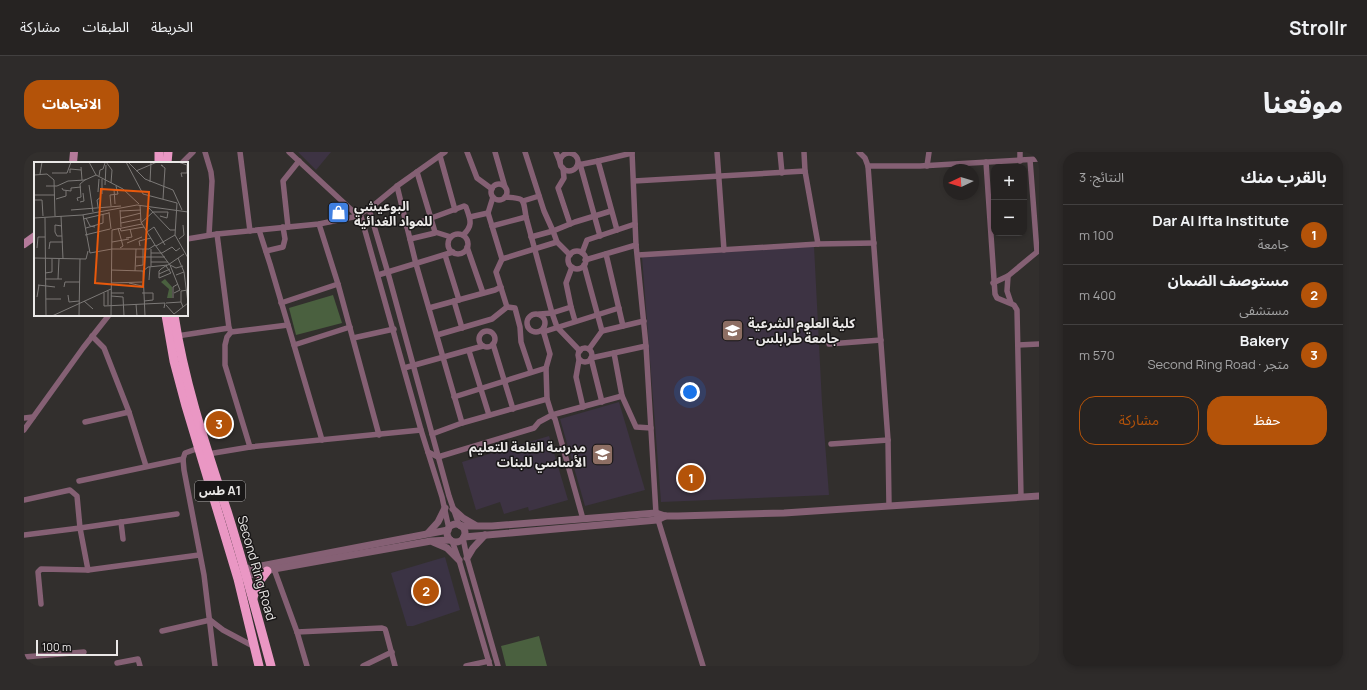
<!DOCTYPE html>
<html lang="ar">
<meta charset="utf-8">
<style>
body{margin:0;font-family:Manrope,"Noto Sans Arabic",sans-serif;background:#2e2b2a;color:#f1f3f6;direction:rtl}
.controls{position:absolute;right:12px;top:12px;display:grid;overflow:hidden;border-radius:8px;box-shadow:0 2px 6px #0003}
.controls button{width:36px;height:36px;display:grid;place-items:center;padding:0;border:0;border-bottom:1px solid #424040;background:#262322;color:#f1f3f6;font:20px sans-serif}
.compass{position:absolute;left:919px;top:12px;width:36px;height:36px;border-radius:50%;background:#262322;box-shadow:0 2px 6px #0003;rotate:266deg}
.scale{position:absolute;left:12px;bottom:10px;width:82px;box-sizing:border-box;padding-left:4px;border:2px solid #eae8e7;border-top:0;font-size:11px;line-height:14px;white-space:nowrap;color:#eae8e7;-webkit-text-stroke:3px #191717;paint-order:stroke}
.you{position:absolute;left:666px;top:240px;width:14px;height:14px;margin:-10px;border:3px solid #fff;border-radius:50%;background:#1a73e8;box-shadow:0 0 0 6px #1a73e833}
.badge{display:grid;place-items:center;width:26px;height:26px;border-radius:50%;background:#b45309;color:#fff;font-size:13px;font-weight:700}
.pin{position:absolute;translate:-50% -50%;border:2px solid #fff;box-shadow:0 1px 4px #0006}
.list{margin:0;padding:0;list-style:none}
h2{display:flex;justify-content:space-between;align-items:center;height:52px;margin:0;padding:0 16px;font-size:17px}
h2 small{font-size:13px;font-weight:400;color:#a4a4a5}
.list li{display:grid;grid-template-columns:26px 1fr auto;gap:12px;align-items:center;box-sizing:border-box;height:60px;padding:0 16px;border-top:1px solid #424040}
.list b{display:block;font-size:15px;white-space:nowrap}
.list p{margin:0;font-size:13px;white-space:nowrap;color:#a4a4a5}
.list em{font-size:13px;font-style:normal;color:#a4a4a5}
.actions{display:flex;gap:8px;padding:12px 16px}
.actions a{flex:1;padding:9px 0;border:1px solid #b45309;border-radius:16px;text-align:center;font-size:14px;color:#b45309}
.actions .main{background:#b45309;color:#fff}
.map{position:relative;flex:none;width:1015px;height:514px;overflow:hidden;direction:ltr;border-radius:16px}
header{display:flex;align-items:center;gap:24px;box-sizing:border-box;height:56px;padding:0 20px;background:#262322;border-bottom:1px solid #424040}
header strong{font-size:19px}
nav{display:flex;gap:22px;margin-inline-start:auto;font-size:14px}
.intro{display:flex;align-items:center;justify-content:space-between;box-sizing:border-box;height:96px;padding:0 24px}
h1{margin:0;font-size:28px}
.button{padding:10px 18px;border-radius:16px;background:#b45309;color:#fff;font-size:14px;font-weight:700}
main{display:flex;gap:24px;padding:0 24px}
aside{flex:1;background:#262322;border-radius:16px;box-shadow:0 2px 6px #0003}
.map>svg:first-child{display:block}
</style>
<header>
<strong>Strollr</strong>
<nav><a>الخريطة</a><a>الطبقات</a><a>مشاركة</a></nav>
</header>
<div class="intro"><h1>موقعنا</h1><a class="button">الاتجاهات</a></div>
<main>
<aside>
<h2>بالقرب منك<small>النتائج: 3</small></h2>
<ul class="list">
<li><span class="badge">1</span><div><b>Dar Al Ifta Institute</b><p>جامعة</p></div><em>100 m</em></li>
<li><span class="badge">2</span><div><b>مستوصف الضمان</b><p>مستشفى</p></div><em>400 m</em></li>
<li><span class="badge">3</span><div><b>Bakery</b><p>متجر · Second Ring Road</p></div><em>570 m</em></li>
</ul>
<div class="actions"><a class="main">حفظ</a><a>مشاركة</a></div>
</aside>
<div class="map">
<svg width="1015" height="514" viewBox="0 0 1015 514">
<rect width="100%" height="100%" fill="#322f2d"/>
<g fill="#3d3343">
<polygon points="274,0 307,0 292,18"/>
<polygon points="790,94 798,251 805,343 637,350 618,105"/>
<polygon points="595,250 621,338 561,354 536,267"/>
<polygon points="525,284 544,348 505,359 504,355 480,362 476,350 452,358 438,310"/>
</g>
<polygon fill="#3b3344" points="421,405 436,458 389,474 383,474 367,421"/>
<g fill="#4a603f">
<polygon points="309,143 318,171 272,183 265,156"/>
<polygon points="515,484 523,514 482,514 477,494"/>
</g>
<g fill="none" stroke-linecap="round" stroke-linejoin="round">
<g stroke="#856074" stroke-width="5.5">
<polyline points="181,0 187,20 188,29 185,83"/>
<polyline points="216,0 226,79"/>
<polyline points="265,0 333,63"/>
<polyline points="443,0 453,26 468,37"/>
<polyline points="471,0 481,35"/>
<polyline points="501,0 520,59 529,79 551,70 587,59"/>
<polyline points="532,0 536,10"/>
<polyline points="608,0 612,93 622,194 632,361 679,514"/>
<polyline points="693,0 700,98"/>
<polyline points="756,0 758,21"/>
<polyline points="780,0 781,19"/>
<polyline points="835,0 841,6 844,14 864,288 865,353"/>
<polyline points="996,0 996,9"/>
<circle cx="545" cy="10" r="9"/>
<polyline points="416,4 431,58"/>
<polyline points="962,10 971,142 973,146 990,153 993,158 997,345"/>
<polyline points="158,11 169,0"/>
<polyline points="556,12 576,84"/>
<polyline points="554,13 574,9"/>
<polyline points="844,14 896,14 1015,7"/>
<polyline points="903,14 905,0"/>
<polyline points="539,16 540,26 534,36 546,72"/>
<polyline points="393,20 411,80 427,85"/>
<polyline points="610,29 781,19 794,92"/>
<circle cx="475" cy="40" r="8"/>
<polyline points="373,34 392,112 438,271 408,282"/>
<polyline points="469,45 464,61 478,107 472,120 483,155"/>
<path d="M 481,45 C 501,46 499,46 502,65 L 528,161 L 533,175 L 556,199"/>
<polyline points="499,49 515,44"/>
<polyline points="345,57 364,121 425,344 435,373"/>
<polyline points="336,61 397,278 418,345 425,377"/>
<polyline points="446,65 464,61"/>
<polyline points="295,72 314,132 355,283"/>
<polyline points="468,74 502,65"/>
<polyline points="264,75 259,29 275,9"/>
<path d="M 383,75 L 440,54 L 442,55 C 446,67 450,73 439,83"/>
<polyline points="235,78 246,112 298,288"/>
<polyline points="593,78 574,9 608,1"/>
<polyline points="193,82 205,176 207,180"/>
<circle cx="434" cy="92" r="10"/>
<polyline points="507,85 529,79 533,90 546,103"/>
<polyline points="163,87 193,82 295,72 329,65 345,57 373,34 421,0"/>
<polyline points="386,87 411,81"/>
<polyline points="443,95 459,141"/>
<polyline points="242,99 259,95 261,87 259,75"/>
<circle cx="553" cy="108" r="9"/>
<polyline points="558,101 563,88 611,72"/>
<polyline points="582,102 599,174"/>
<polyline points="421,103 435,148"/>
<polyline points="614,103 794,92 850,91"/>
<polyline points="478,107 533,90"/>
<polyline points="561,108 612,93"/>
<polyline points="560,113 578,179"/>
<polyline points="354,123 429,100"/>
<polyline points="969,131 984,124"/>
<polyline points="430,149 438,176"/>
<polyline points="257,151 314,132"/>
<polyline points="987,151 983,139 984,124 1013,100 1006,8"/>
<polyline points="483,155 491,156 496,175 497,190 507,220"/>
<polyline points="547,155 542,131 548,115"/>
<polyline points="405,156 471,138 477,135"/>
<circle cx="512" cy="171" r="9"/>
<polyline points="516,162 528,161 547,155 551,169"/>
<polyline points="519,178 526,202 522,216 523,247 528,263 531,267 559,367"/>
<circle cx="463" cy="187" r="8"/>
<polyline points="519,180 595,156"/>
<polyline points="413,183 468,167 483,155"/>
<polyline points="68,184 80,196 105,260"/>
<polyline points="153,184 205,176"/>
<polyline points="329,186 370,177"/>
<polyline points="469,192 489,257"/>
<polyline points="805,192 857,188"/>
<polyline points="270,193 326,175"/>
<polyline points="994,193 1015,192"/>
<circle cx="561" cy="203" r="7"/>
<polyline points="565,197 578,179 620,169"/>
<polyline points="445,199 465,263"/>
<polyline points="555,208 552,225 559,255"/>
<polyline points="380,216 459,194"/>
<polyline points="598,244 590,201 622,194"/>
<polyline points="430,245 522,216"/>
<polyline points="578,250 567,206 590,201"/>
<polyline points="0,266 9,265"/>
<polyline points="61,270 105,260 122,314"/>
<polyline points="438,271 523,247"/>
<polyline points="0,278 59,196 85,163"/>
<polyline points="807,292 864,288"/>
<polyline points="226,295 201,213 201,193 203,185 207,180 264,173"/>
<polyline points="175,296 161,301 159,307 160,318 180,423 191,514"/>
<polyline points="404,300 414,305 510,276 515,270 528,263 598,244 612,275 627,276"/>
<polyline points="184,302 226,295 397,278"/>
<polyline points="55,329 159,307"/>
<polyline points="0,348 46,338 53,344 56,376 64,418 175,403"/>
<polyline points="97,370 99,387"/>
<polyline points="0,383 56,376 153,362"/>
<polyline points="439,386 443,406 474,514"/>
<polyline points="428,389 435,408 466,514"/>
<polyline points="250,417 273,480 283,514"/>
<polyline points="17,452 14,420 17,417 64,418"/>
<polyline points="138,479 186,468 199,478 229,494"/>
<polyline points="273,480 358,476 361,477 362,480 371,514"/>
<polyline points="0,505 60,500"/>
<polyline points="93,511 114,507 116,514"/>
<polyline points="339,514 368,500"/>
<polyline points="442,514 465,509"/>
</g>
<g stroke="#856074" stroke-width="7">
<polyline points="429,357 439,366 451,373"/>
<circle cx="432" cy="381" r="9"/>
<polyline points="437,374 468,374 632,361 641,364 654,364 760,361 1015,344"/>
<polyline points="404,381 414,370 421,356"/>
<polyline points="440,385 633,368 641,364"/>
<polyline points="409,390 423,396 435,408"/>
<polyline points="443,406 449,396 461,383"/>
<polyline points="216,418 424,378"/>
<polyline points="218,425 250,417 407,389 426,388"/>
</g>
<g stroke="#b47a9a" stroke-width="8">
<polyline points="49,11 50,0"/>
<polyline points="0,92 11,84"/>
</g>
<g stroke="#ea97c4" stroke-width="9">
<polyline points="135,11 135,0"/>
<polyline points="143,11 144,0"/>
<polyline points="142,163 150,209 162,254 214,427 235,514"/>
<path d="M 150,163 C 160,230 182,295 203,359 C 219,410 233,462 247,514"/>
<path d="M 229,446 C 231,435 236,428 243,419"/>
</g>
</g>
<defs>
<symbol id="shop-square" viewBox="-11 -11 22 22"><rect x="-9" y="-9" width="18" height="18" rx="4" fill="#3f7fe0" stroke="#191717"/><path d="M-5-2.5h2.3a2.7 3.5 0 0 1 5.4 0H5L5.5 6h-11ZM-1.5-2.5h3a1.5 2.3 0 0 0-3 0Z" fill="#fff"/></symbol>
<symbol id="university-square" viewBox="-11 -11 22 22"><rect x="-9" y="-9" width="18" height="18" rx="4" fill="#8d6e63" stroke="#191717"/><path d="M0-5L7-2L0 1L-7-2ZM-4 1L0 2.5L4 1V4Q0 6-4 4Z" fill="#fff"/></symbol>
<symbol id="school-square" viewBox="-11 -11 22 22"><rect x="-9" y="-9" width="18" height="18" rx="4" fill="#8d6e63" stroke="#191717"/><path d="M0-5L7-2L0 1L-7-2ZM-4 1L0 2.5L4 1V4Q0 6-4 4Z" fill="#fff"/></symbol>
</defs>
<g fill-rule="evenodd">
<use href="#shop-square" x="302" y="48" width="25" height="25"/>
<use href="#university-square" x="696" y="166" width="25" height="25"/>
<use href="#school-square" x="566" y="290" width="25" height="25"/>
</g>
<g text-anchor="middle" stroke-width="3" stroke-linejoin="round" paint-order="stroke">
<rect fill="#191717" stroke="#aba9a9" stroke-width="1" x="171" y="329" width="50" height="20" rx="3"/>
<g font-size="12" font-weight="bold" fill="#eae8e7">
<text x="196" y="343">طس A1</text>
</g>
<g font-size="13" font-weight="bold" fill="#eae8e7" stroke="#191717" text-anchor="start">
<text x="330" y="59">البوعيشي<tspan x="330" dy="15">للمواد الغدائية</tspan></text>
<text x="724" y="176">كلية العلوم الشرعية<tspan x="724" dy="15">- جامعة طرابلس</tspan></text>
<text x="562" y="300" text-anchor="end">مدرسة القلعة للتعليم<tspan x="562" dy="15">الأساسي للبنات</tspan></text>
</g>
<g font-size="13" fill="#eae8e7" stroke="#191717">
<text transform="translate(233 416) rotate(74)" y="5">Second Ring Road</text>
</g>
</g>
<g transform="translate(10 10)">
<rect width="154" height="154" fill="#322f2d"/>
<path d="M 131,117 L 138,125 L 138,136 L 133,136 L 135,127 L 127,120 Z" fill="#4a603f"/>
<path fill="none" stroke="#7c7977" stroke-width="1" d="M 49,0 L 55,0 L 62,13 L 89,27 L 105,42M 72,0 L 78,8 L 77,21M 92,0 L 109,32 L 143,41 L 141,73 L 154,96M 94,0 L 111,17 L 139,28 L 148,48M 144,0 L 153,3 L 153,11 L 147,11 L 148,15M 47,5 L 48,18M 102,9 L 123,0M 18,11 L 33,11 L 37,0M 36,11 L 36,7 L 47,8M 6,12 L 8,0M 0,13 L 13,12 L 20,18 L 21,54M 65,14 L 66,8 L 69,7 L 71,1M 68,17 L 68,32M 116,20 L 117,0M 55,23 L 59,50M 71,23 L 72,3M 12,24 L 23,24 L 34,19 L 51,18 L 62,13M 28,26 L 29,28 L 37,29 L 37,26 L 47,25M 80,27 L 81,42M 64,30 L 65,17M 0,33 L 21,33M 22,37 L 32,34 L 32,29M 129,37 L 131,6 L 127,3 L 129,4M 0,38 L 8,38 L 9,54M 44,39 L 43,36 L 47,35 L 46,22 L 52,17M 46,40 L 50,39 L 49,31M 106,43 L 107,60 L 121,83 L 136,103 L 142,106 L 149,104M 77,44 L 76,33 L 84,32 L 82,24M 64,45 L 63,38 L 67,35M 114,45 L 136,68 L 141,68M 37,48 L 87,44M 86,48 L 87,65M 86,49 L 107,48M 75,50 L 77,67M 119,50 L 134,50 L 133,56 L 126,54M 49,53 L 56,91 L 78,87 L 115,87 L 121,83M 27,54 L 29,97M 0,56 L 48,53 L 103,43 L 154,50M 11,56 L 12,154M 52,56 L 56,64 L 61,65M 87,56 L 107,51M 49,57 L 75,51M 87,61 L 107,57M 107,61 L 119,50M 28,64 L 21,63 L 21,70 L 23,74 L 28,74M 52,66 L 69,61 L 69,52M 84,66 L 89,84 L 86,86M 86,66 L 87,69 L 110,65M 78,68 L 108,62M 113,70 L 120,65 L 131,83M 51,73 L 76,67M 92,76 L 98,75 L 96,67M 145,77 L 150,73 L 149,63M 78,80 L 95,77M 93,81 L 108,75M 106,84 L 105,79 L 117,76M 122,84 L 141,73M 3,86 L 4,75 L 11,75M 15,87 L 16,80 L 29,80M 117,87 L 117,104M 117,91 L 128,91 L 138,85 L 142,89 L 146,86M 102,95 L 117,95M 117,95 L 131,95M 0,96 L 52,97 L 54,89M 117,100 L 134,100M 136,103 L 146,128 L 140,131M 102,104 L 109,103 L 109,87M 132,104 L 137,111 L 125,116 L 125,109 L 127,107 L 133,103M 77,108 L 109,109 L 114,105 L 134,103 L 150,92M 101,109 L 102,87M 109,109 L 111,154M 150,110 L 154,141M 11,111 L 18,110 L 18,97M 125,112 L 136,107M 142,113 L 150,110 L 144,96M 11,117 L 28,117M 24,117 L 25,97M 115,118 L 116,105M 77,121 L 108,120M 95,121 L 108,124M 4,123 L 21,125M 30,125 L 31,120 L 46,120M 74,129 L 74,143M 70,131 L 70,144 L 110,142M 77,131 L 90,131M 108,131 L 119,131 L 119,138 L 110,139M 34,133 L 35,140 L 45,139M 77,134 L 89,135 L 90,154M 3,135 L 5,123M 139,136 L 139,125 L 144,122M 12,137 L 27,137M 50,139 L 59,147M 147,140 L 147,129 L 154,128M 132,141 L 147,140 L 149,145M 102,142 L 103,154M 110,142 L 131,141 L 130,146M 132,143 L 140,152 L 154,141M 18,154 L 77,127M 45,154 L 46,97M 77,154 L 78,68"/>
<path fill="#e8590c" fill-opacity="0.15" stroke="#e8590c" stroke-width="2" d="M 67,27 L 115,30 L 109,125 L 61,121 Z"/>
<rect width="154" height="154" fill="none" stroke="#eae8e7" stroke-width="2"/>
</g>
</svg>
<div class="controls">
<button>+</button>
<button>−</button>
</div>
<svg class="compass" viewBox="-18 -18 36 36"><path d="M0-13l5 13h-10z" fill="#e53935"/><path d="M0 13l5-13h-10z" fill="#a4a4a5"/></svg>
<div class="scale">100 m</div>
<div class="you"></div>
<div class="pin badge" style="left:667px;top:326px">1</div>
<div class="pin badge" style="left:402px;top:439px">2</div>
<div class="pin badge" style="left:195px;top:272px">3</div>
</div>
</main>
